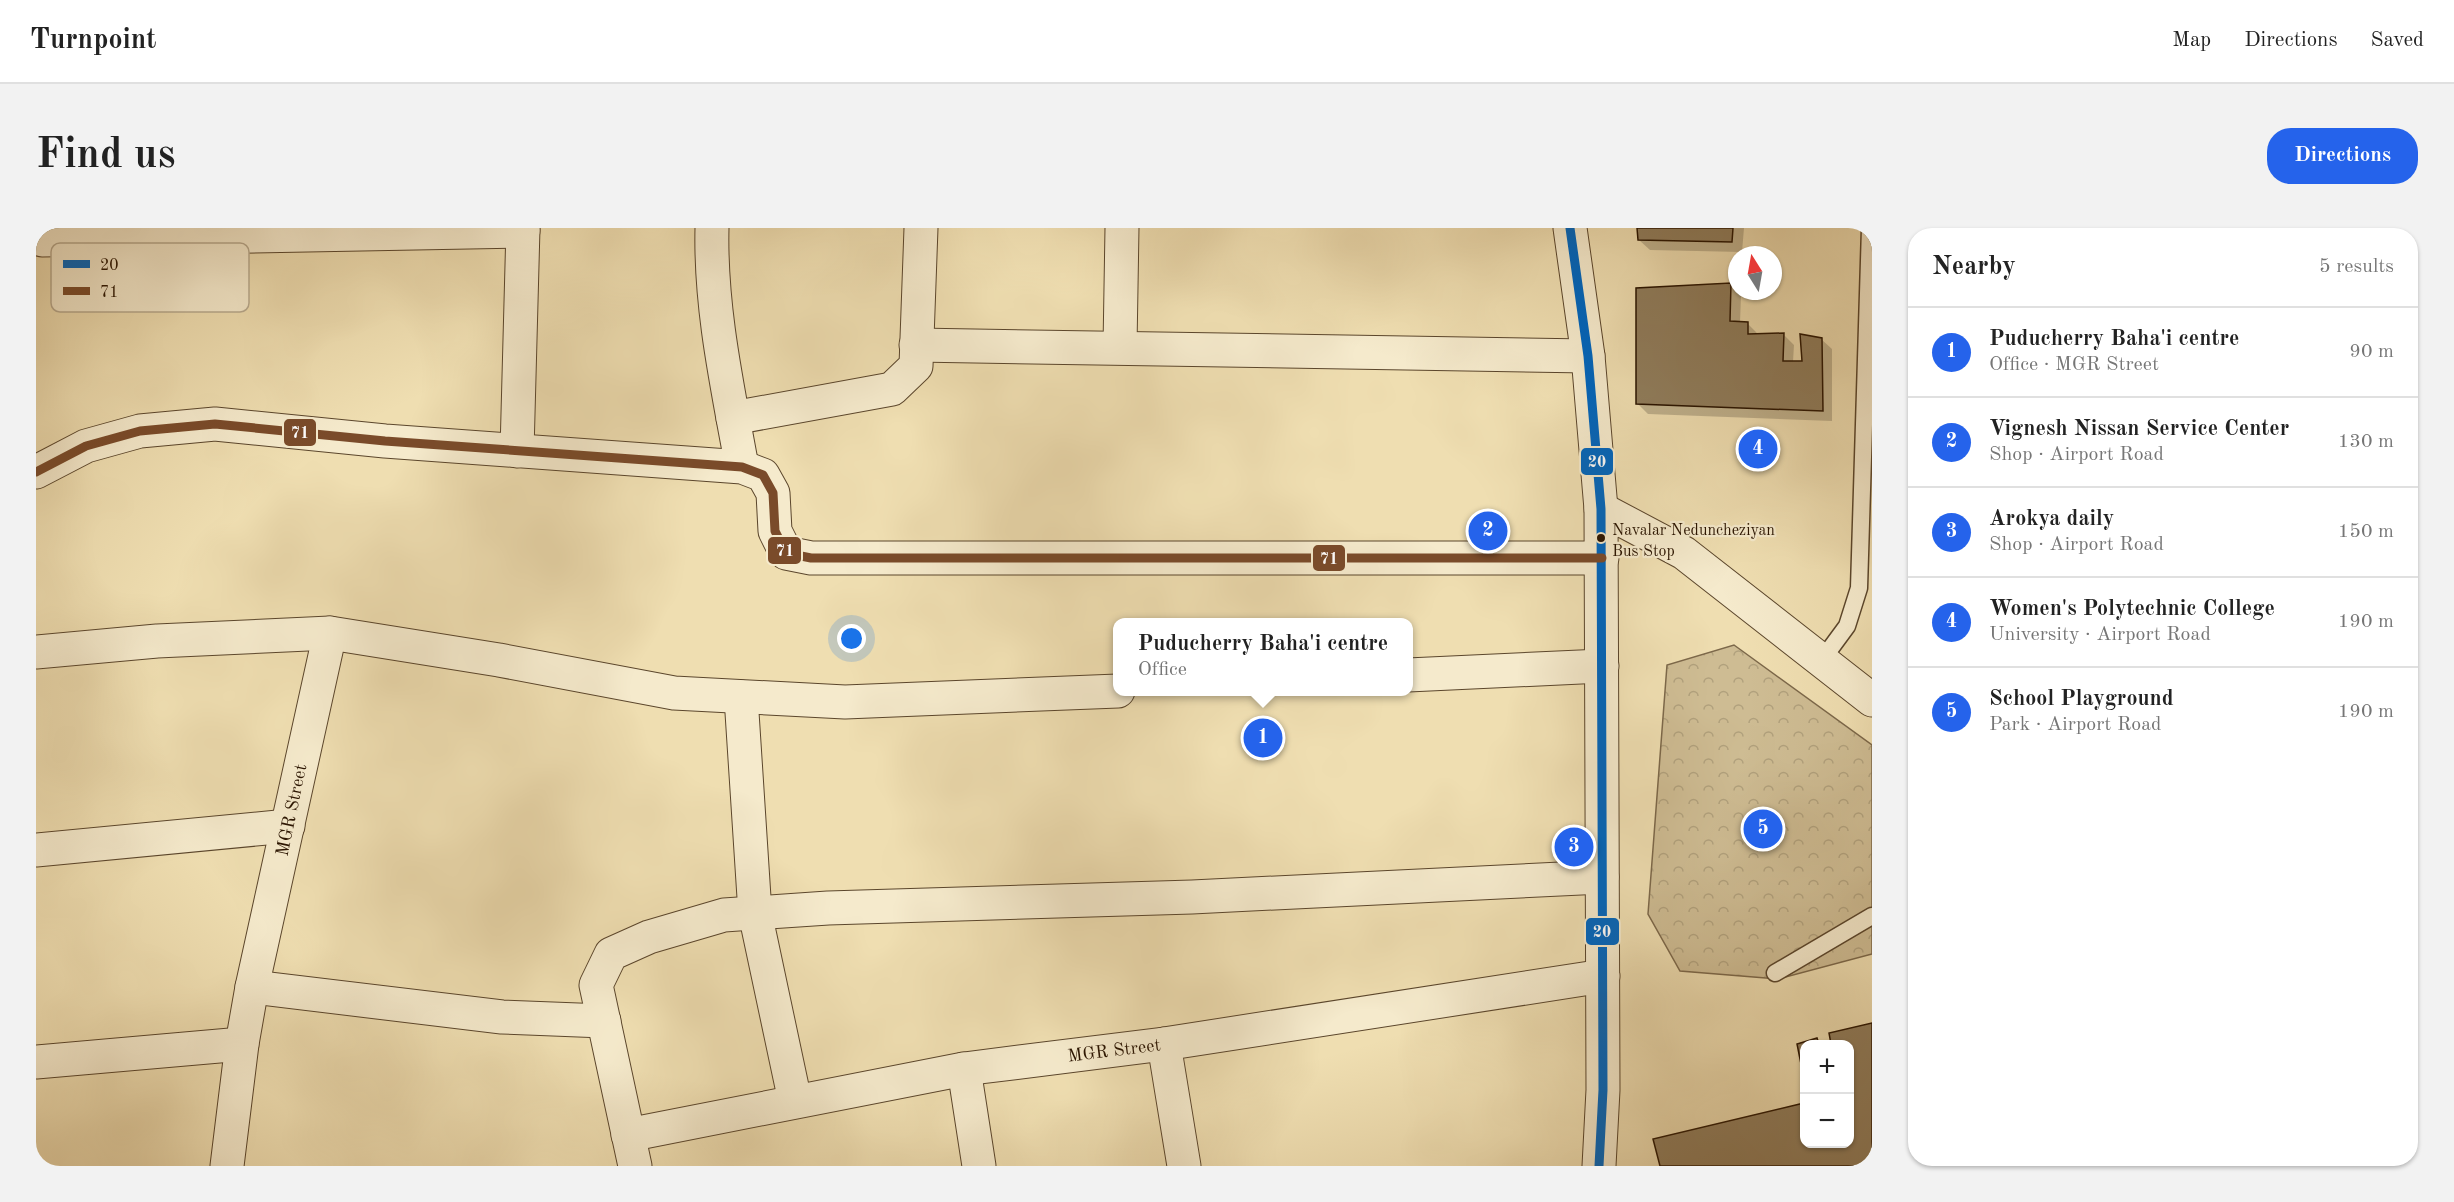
<!DOCTYPE html>
<meta charset="utf-8">
<style>
body{margin:0;font-family:"Old Standard TT",serif;background:#f2f2f2;color:#222}
.controls{position:absolute;right:18px;bottom:18px;display:grid;overflow:hidden;border-radius:12px;box-shadow:0 2px 4px #0004}
.controls button{width:54px;height:54px;display:grid;place-items:center;padding:0;border:0;border-bottom:2px solid #e0e0e0;background:#fff;color:#222;font:30px sans-serif}
.compass{position:absolute;left:1692px;top:18px;width:54px;height:54px;border-radius:50%;background:#fff;box-shadow:0 2px 4px #0004;rotate:349deg}
.you{position:absolute;left:816px;top:411px;width:21px;height:21px;margin:-15px;border:4px solid #fff;border-radius:50%;background:#1a73e8;box-shadow:0 0 0 9px #1a73e833}
.badge{display:grid;place-items:center;width:39px;height:39px;border-radius:50%;background:#2563eb;color:#fff;font-size:20px;font-weight:700}
.pin{position:absolute;translate:-50% -50%;border:3px solid #fff;box-shadow:0 2px 6px #0006}
.popup{position:absolute;left:1077px;top:390px;width:300px;height:78px;box-sizing:border-box;display:grid;place-content:center;border-radius:12px;background:#fff;filter:drop-shadow(0 2px 4px #0005);font-size:20px;white-space:nowrap;color:#767676}
.popup b{font-size:22px;color:#222}
.popup::after{content:'';position:absolute;left:50%;top:100%;margin-left:-12px;border:12px solid transparent;border-top-color:#fff}
.list{margin:0;padding:0;list-style:none}
h2{display:flex;justify-content:space-between;align-items:center;height:78px;margin:0;padding:0 24px;font-size:26px}
h2 small{font-size:20px;font-weight:400;color:#767676}
.list li{display:grid;grid-template-columns:39px 1fr auto;gap:18px;align-items:center;box-sizing:border-box;height:90px;padding:0 24px;border-top:2px solid #e0e0e0}
.list b{display:block;font-size:22px;white-space:nowrap}
.list p{margin:0;font-size:20px;white-space:nowrap;color:#767676}
.list em{font-size:20px;font-style:normal;color:#767676}
.map{position:relative;flex:none;width:1836px;height:938px;overflow:hidden;border-radius:24px}
header{display:flex;align-items:center;gap:36px;box-sizing:border-box;height:84px;padding:0 30px;background:#fff;border-bottom:2px solid #e0e0e0}
header strong{font-size:28px}
nav{display:flex;gap:33px;margin-inline-start:auto;font-size:21px}
.intro{display:flex;align-items:center;justify-content:space-between;box-sizing:border-box;height:144px;padding:0 36px}
h1{margin:0;font-size:42px}
.button{padding:15px 27px;border-radius:24px;background:#2563eb;color:#fff;font-size:21px;font-weight:700}
main{display:flex;gap:36px;padding:0 36px}
aside{flex:1;background:#fff;border-radius:24px;box-shadow:0 2px 4px #0004}
.map>svg:first-child{display:block}
</style>
<header>
<strong>Turnpoint</strong>
<nav><a>Map</a><a>Directions</a><a>Saved</a></nav>
</header>
<div class="intro"><h1>Find us</h1><a class="button">Directions</a></div>
<main>
<div class="map">
<svg width="1836" height="938" viewBox="0 0 1836 938">
<defs>
<pattern id="forest-crowns" width="20" height="18" patternUnits="userSpaceOnUse" patternTransform="scale(1.5)"><rect width="20" height="18" fill="#cebc93"/><path d="M2 6a3 3 0 1 1 6 0M12 15a3 3 0 1 1 6 0" fill="none" stroke="#b1a17d"/></pattern>
</defs>
<rect width="100%" height="100%" fill="#efdeb1"/>
<filter id="stains"><feTurbulence type="fractalNoise" baseFrequency=".00333" numOctaves="4"/><feColorMatrix values="0 0 0 0 .2 0 0 0 0 .09 0 0 0 0 .02 0 0 0 .5 -.17"/></filter>
<radialGradient id="worn" r=".72"><stop offset=".6" stop-color="#630" stop-opacity="0"/><stop offset="1" stop-color="#630" stop-opacity=".3"/></radialGradient>
<polygon fill="url(#forest-crowns)" stroke="#7c684a" stroke-width="1.5" points="1698,417 1836,517 1836,726 1742,751 1644,743 1612,686 1631,437"/>
<g fill="#0003">
<polygon points="1603,0 1708,0 1706,24 1614,22 1603,12"/>
<polygon points="1694,57 1705,67 1704,95 1712,96 1722,106 1748,107 1758,117 1757,134 1768,135 1785,111 1796,121 1796,193 1612,186 1601,175"/>
<polygon points="1836,797 1836,938 1626,938 1619,912 1768,876 1768,916 1814,916 1814,816 1796,816 1795,806"/>
<polygon points="1781,812 1786,816 1768,816 1768,844 1763,817"/>
</g>
<g fill="#907d5c" stroke="#2a1400" stroke-width="1.5">
<polygon points="1601,0 1697,0 1696,14 1602,12"/>
<polygon points="1695,55 1694,93 1712,94 1712,106 1748,105 1747,133 1766,133 1764,106 1786,110 1787,183 1600,176 1600,60"/>
<polygon points="1836,795 1836,938 1624,938 1617,911 1768,875 1768,916 1814,916 1814,816 1795,816 1793,805"/>
<polygon points="1781,810 1783,816 1768,816 1768,851 1761,816"/>
</g>
<g fill="none" stroke-linecap="round" stroke-linejoin="round">
<defs>
<g id="service">
<polyline points="1786,432 1811,398 1823,360 1834,0"/>
<polyline points="1739,745 1836,688"/>
</g>
<g id="minor">
<path d="M 676,0 C 674,81 692,161 706,239"/>
<polyline points="6,12 487,3"/>
<polyline points="880,117 1552,128"/>
<polyline points="1084,119 1086,0"/>
<polyline points="697,190 856,161 880,138 885,0"/>
<polyline points="481,223 487,0"/>
<polyline points="0,244 50,218 104,203 179,196 349,213 706,239 727,247 737,265 739,303 750,325 775,330 1566,330"/>
<polyline points="0,424 121,413 294,405 463,432 638,465 809,474 1082,463"/>
<polyline points="1372,447 1566,438"/>
<polyline points="705,469 719,685 759,873"/>
<polyline points="0,622 252,598"/>
<polyline points="216,759 466,789 568,793"/>
<polyline points="1128,816 1148,938"/>
<polyline points="0,834 206,816"/>
<polyline points="928,841 943,938"/>
<polyline points="592,907 928,841 1128,816 1567,748"/>
<polyline points="191,938 206,816 216,759 294,405"/>
<polyline points="599,938 560,757 575,726 613,709 688,687 792,680 1156,669 1566,649"/>
</g>
<g id="tertiary">
<polyline points="1534,0 1552,128 1565,281 1567,862 1563,938"/>
<polyline points="1565,281 1648,325 1836,472"/>
</g>
</defs>
<use href="#service" stroke="#5b462c" stroke-width="19"/>
<use href="#minor" stroke="#5b462c" stroke-width="35"/>
<use href="#tertiary" stroke="#5b462c" stroke-width="35"/>
<use href="#service" stroke="#f5eacc" stroke-width="16"/>
<use href="#minor" stroke="#f5eacc" stroke-width="33"/>
<use href="#tertiary" stroke="#f5eacc" stroke-width="33"/>
<defs>
<polyline id="bus-1" points="1534,0 1552,128 1565,281 1567,862 1563,938"/>
<polyline id="bus-2" points="0,244 50,218 104,203 179,196 349,213 706,239 727,247 737,265 739,303 750,325 775,330 1566,330"/>
</defs>
<use href="#bus-1" stroke="#f5eacc" stroke-width="14"/>
<use href="#bus-2" stroke="#f5eacc" stroke-width="14"/>
<use href="#bus-1" stroke="#0065bd" stroke-width="9"/>
<use href="#bus-2" stroke="#7a4b2a" stroke-width="9"/>
</g>
<circle fill="#2a1400" stroke="#f5eacc" stroke-width="2" cx="1565" cy="310" r="5"/>
<g text-anchor="middle" stroke-width="4.5" stroke-linejoin="round" paint-order="stroke">
<g font-size="16" fill="#2a1400" stroke="#f5eacc" text-anchor="start">
<text x="1576" y="307">Navalar Neduncheziyan<tspan x="1576" dy="21">Bus Stop</tspan></text>
</g>
<g font-size="18" fill="#2a1400" stroke="#f5eacc">
<text transform="translate(255 582) rotate(-78)" y="6">MGR Street</text>
<text transform="translate(1078 822) rotate(-7)" y="6">MGR Street</text>
</g>
</g>
<rect x="15" y="15" width="198" height="69" rx="9" fill="#f5eacc" stroke="#b8aa8f" stroke-width="1.5"/>
<rect x="27" y="32" width="27" height="8" fill="#0065bd"/>
<rect x="27" y="59" width="27" height="8" fill="#7a4b2a"/>
<g font-size="16" fill="#2a1400">
<text x="64" y="42">20</text>
<text x="64" y="69">71</text>
</g>
<g stroke="#f5eacc" stroke-width="2">
<rect x="247" y="190" width="34" height="29" rx="6" fill="#7a4b2a"/>
<rect x="1544" y="219" width="34" height="29" rx="6" fill="#0065bd"/>
<rect x="731" y="308" width="35" height="29" rx="6" fill="#7a4b2a"/>
<rect x="1276" y="316" width="34" height="28" rx="6" fill="#7a4b2a"/>
<rect x="1549" y="689" width="35" height="29" rx="6" fill="#0065bd"/>
</g>
<g font-size="16" text-anchor="middle" font-weight="bold" fill="#fff">
<text x="264" y="210">71</text>
<text x="1561" y="239">20</text>
<text x="749" y="328">71</text>
<text x="1293" y="336">71</text>
<text x="1566" y="709">20</text>
</g>
<rect width="100%" height="100%" filter="url(#stains)"/>
<rect width="100%" height="100%" fill="url(#worn)"/>
</svg>
<div class="controls">
<button>+</button>
<button>−</button>
</div>
<svg class="compass" viewBox="-18 -18 36 36"><path d="M0-13l5 13h-10z" fill="#e53935"/><path d="M0 13l5-13h-10z" fill="#767676"/></svg>
<div class="you"></div>
<div class="pin badge" style="left:1227px;top:510px">1</div>
<div class="popup"><b>Puducherry Baha'i centre</b>Office</div>
<div class="pin badge" style="left:1452px;top:303px">2</div>
<div class="pin badge" style="left:1538px;top:619px">3</div>
<div class="pin badge" style="left:1722px;top:221px">4</div>
<div class="pin badge" style="left:1727px;top:601px">5</div>
</div>
<aside>
<h2>Nearby<small>5 results</small></h2>
<ul class="list">
<li><span class="badge">1</span><div><b>Puducherry Baha'i centre</b><p>Office · MGR Street</p></div><em>90 m</em></li>
<li><span class="badge">2</span><div><b>Vignesh Nissan Service Center</b><p>Shop · Airport Road</p></div><em>130 m</em></li>
<li><span class="badge">3</span><div><b>Arokya daily</b><p>Shop · Airport Road</p></div><em>150 m</em></li>
<li><span class="badge">4</span><div><b>Women's Polytechnic College</b><p>University · Airport Road</p></div><em>190 m</em></li>
<li><span class="badge">5</span><div><b>School Playground</b><p>Park · Airport Road</p></div><em>190 m</em></li>
</ul>
</aside>
</main>
